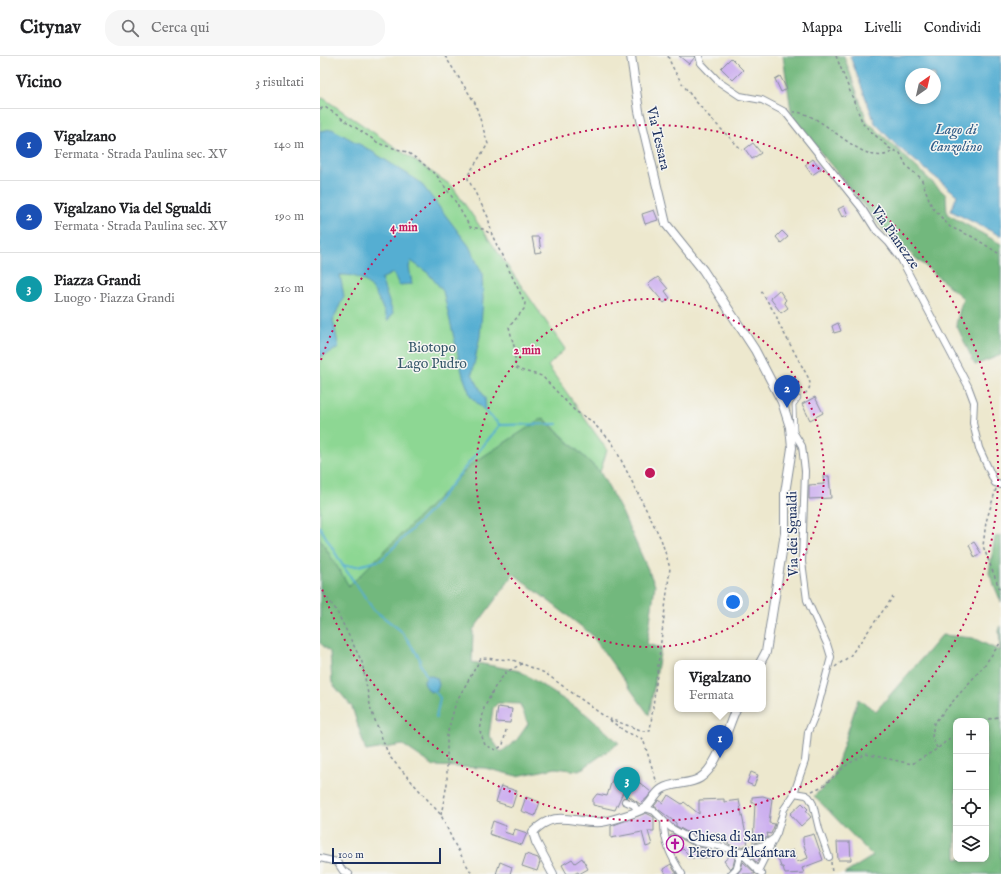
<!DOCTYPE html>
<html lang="it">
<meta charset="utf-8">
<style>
body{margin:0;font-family:"IM FELL English",serif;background:#f6f6f6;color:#202124}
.controls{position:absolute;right:12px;bottom:12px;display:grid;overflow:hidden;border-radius:8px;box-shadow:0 2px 6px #0003}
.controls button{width:36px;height:36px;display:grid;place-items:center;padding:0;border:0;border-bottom:1px solid #e0e0e0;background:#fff;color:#202124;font:20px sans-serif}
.compass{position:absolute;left:585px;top:12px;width:36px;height:36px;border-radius:50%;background:#fff;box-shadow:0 2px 6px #0003;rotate:34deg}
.scale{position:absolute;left:12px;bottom:10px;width:109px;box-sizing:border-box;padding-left:4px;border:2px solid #1b2f5e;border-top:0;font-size:11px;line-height:14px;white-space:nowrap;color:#1b2f5e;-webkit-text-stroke:3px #f6f6f2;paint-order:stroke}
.you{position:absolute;left:413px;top:546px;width:14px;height:14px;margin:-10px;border:3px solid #fff;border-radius:50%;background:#1a73e8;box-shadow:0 0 0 6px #1a73e833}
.badge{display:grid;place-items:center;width:26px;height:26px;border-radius:50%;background:#ea580c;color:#fff;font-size:13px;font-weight:700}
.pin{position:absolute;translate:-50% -33px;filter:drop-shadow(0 1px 2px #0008)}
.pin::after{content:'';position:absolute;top:21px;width:14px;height:12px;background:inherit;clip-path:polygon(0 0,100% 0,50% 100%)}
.popup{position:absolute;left:354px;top:604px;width:92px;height:52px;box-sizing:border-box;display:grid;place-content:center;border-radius:8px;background:#fff;filter:drop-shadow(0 1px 3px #0005);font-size:13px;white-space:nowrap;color:#757577}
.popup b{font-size:15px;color:#202124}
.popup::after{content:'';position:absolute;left:50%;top:100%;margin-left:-8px;border:8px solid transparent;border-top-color:#fff}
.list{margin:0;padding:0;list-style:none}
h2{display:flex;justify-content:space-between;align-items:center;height:52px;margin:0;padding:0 16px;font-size:17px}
h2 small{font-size:13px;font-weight:400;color:#757577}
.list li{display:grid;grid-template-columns:26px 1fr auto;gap:12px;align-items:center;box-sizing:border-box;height:72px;padding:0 16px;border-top:1px solid #e0e0e0}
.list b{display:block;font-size:15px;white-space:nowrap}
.list p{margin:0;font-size:13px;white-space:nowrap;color:#757577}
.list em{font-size:13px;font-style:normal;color:#757577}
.icon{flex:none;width:22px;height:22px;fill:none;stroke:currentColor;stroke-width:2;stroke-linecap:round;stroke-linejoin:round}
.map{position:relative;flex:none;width:681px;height:818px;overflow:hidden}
header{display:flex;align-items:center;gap:24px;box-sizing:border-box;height:56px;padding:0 20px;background:#fff;border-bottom:1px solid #e0e0e0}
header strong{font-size:19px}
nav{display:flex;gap:22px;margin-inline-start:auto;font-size:14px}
.search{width:280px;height:36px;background:#f6f6f6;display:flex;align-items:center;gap:10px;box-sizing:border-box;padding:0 14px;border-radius:16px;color:#757577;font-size:15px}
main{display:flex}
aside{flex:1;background:#fff}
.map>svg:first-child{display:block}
</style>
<header>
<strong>Citynav</strong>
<div class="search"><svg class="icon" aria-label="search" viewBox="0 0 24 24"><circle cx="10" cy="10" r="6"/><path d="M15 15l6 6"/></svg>Cerca qui</div>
<nav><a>Mappa</a><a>Livelli</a><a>Condividi</a></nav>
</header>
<main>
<aside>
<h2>Vicino<small>3 risultati</small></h2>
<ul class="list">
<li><span class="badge" style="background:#1a4fb4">1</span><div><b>Vigalzano</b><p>Fermata · Strada Paulina sec. XV</p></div><em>140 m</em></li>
<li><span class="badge" style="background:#1a4fb4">2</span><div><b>Vigalzano Via del Sgualdi</b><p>Fermata · Strada Paulina sec. XV</p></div><em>190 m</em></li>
<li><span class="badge" style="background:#0f9aa8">3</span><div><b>Piazza Grandi</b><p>Luogo · Piazza Grandi</p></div><em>210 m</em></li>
</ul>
</aside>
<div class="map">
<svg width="681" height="818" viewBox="0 0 681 818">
<rect width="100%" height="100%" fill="#f6f6f2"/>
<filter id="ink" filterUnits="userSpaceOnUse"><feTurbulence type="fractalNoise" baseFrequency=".025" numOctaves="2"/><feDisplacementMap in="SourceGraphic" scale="8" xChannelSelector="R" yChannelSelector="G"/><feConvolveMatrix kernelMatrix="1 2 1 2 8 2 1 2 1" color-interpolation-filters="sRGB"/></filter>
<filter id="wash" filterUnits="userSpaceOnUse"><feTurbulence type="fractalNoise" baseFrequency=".012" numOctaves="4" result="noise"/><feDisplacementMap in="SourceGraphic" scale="16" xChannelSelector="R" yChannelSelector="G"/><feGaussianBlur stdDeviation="0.9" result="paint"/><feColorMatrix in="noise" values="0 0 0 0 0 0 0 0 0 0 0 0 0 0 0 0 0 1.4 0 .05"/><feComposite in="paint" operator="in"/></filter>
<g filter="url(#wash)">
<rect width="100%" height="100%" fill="#ede8ce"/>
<polygon fill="#8dd793" stroke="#548378" points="3,42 132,130 245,293 228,310 287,394 280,416 224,362 28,530 0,483 0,43"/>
<g fill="#72b87d" stroke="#46746e" fill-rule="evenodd">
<polygon points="463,0 524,0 547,65 626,139 627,158 681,188 681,299 655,309 636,268 643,242 566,177 472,61"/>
<path d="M 223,362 L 280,416 L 302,456 L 335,529 L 327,588 L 341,592 L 329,659 L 271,578 L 194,518 L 153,574 L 152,606 L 200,615 L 266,658 L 299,687 L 259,715 L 236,712 L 197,720 L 165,712 L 114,710 L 83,689 L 46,695 L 32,651 L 12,627 L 10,596 L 0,587 L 0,483 L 29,530 L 153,407 ZM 178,647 L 200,648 L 208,668 L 196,685 L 181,696 L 169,679 L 173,652 Z"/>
<polygon points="681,479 681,546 669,517 675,481"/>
<path d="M 681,570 L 681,818 L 524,818 L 553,800 L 494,740 L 513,722 L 538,643 L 556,655 L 622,579 L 653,582 L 680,595 L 679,571 ZM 636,665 L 666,665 L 666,803 L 636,803 Z"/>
</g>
<g fill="#55aed2" stroke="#386e98" fill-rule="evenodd">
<path d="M 530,0 L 681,0 L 681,180 L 631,155 L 637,139 L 576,89 L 555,67 ZM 591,18 L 615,18 L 615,42 L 591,42 Z"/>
<path d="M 12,73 L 48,93 L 100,126 L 149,190 L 162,217 L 163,243 L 160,280 L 152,318 L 165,342 L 166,356 L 151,341 L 143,320 L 123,235 L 108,217 L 91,205 L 89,211 L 92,228 L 79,229 L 73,217 L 61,223 L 73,257 L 68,265 C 57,240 52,218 20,219 L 24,240 L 13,264 L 19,292 L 0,301 L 0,75 Z"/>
<polygon points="108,619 117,622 119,629 117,634 110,636 105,629 104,625"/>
</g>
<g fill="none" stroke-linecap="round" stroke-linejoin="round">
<g stroke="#55aed2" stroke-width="2">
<polyline points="166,356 180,369 237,368"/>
<polyline points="0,471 23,510 54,554 80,574 87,583 99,601 101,609 108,623"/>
<polyline points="23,510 38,510 61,504 108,457 180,369"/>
<polyline points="114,634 120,642 116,662"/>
</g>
</g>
<g id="blocks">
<g fill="#caacef">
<polygon points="359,0 375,0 375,1 369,8"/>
<polygon points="411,2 423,14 413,24 401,12"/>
<polygon points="460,20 467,33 461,36 455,23"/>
<polygon points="433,87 441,97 432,103 425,93"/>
<polygon points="493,103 501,113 492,119 485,109"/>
<polygon points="524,150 528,159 522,161 518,153"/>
<polygon points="334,154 338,164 325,168 322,158"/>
<polygon points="462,175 468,181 461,187 456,181"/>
<polygon points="212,181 219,181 221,196 215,197"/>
<polygon points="338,221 348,233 345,235 350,242 344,247 328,228"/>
<polygon points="459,234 466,244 464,246 468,252 461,257 450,242"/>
<polygon points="518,267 521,275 514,277 512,270"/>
<polygon points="495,341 503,357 490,364 482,348"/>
<polygon points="503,420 509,420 511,442 489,443 489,429 504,428"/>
<polygon points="654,486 661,497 655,502 649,489"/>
<polygon points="178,651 192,653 190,667 176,666"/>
<polygon points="298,713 317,718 315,723 331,736 328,741 320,748 303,736 295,754 273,749 273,743 277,738 287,740 292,724"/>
<polygon points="431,716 438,719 434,730 427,727"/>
<polygon points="181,730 197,735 192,751 176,746"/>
<polygon points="348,739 362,748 364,746 379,758 379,744 404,743 404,746 419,744 428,789 417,792 410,789 396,777 389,781 389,784 378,782 356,770 356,767 334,750 339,744 343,747"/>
<polygon points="443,740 452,743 449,767 455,768 451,778 447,777 448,781 433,788 435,747 432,747 432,741"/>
<polygon points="206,741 220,746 215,760 201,755"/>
<polygon points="482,747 488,753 486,755 491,761 481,770 470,758"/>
<polygon points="326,757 334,761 334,775 328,775 332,789 326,791 322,776 291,782 291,770"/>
<polygon points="173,765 186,770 184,776 193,779 195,773 207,777 202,789 169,778"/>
<polygon points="353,778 374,790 390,793 391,801 381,802 373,800 373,803 363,793 356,796 350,780"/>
<polygon points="494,778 503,804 482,812 484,817 465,818 463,811 461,811 457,799 473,794 477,806 488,802 483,786 483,781"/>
<polygon points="517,786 530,786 531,804 518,804"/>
<polygon points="443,794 438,805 436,806 433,802 433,797"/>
<polygon points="206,798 218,802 220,806 217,815 202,810"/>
<polygon points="411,799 415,802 413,810 410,813 404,805"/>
<polygon points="262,802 268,813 259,818 258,816 254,818 247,818 242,809 252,803 255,807"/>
<polygon points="180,806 192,811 190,818 176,818"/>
<polygon points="423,806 434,816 435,818 417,818 421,813"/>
<polygon points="351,808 354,814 357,818 346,818 343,813"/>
</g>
</g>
</g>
<g filter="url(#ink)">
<use href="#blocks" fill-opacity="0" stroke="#848c96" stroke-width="1"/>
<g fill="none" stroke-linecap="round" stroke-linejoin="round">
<defs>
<polyline id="lane" points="475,376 474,349 479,342"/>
<g id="street">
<polyline points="379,0 381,7 399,26 420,40 442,44 465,56 543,154 555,173 569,187 581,203 648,330 654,346 653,367 659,392 675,427 681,429"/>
<polyline points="474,737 486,739 489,741 493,748 499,773 509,801"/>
<polyline points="305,745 314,749 317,754"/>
<polyline points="325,752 334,755 351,772 376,786 404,791 425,801 442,818"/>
<path d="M 344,767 C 344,787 351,801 362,818"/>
<polyline points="417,797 444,789 453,783"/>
<polyline points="0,802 17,806 23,815 29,818"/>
<polyline points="438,815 457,777 464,753 473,740 485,705 488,676 497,654 511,601 507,588 487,544 482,506 485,415 482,390 471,372"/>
<polyline points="411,818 417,812 420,800"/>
</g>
<g id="secondary">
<polyline points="311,0 319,55 346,168 383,214 435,294 462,346 470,371 472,392 465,437 465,477 446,596 440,607"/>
<path d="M 233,818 L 216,786 L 213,776 C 236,752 253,768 281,766 C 290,765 320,756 326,751 C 332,746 336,736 342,733 C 353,726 369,729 380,722 C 398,711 407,672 416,653"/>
</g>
</defs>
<use href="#lane" stroke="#848c96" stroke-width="4.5"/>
<use href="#street" stroke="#848c96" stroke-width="8"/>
<use href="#secondary" stroke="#848c96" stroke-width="10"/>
<g stroke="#848c96" stroke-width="1.5" stroke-dasharray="3 3" stroke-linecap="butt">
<polyline points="125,0 155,47 168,88 148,119 148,123 168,161 172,179 205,247 204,253 189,271 195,294 195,311 200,314 222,320 255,355 270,364 292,386 341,483 350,512 330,675 323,675 290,663"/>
<path d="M 348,0 C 359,33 398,70 422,94"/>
<polyline points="516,0 543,68 569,92 580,97 587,111 601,122 612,151 630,171 653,181 681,199"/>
<polyline points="0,53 5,51 60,88 87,96 100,105 117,120 135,145 150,171 163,173 172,179"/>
<path d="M 473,56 C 505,55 543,116 573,95"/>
<path d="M 441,235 L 456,259 L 459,268 L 489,323 C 491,330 490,334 483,339"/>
<polyline points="676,433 666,466 663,490 681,537"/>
<polyline points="0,532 16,554 42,606 51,654 69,700 121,759 134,787 152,818"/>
<polyline points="515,611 530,600 573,541"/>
<polyline points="663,665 681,660"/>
<polyline points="186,674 183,689 176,694 165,689 160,675 164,652 175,631 186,616 202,608"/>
<polyline points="617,692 612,681 614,667 663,611 681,586"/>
<polyline points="492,735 503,730 528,708 546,698 592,708 617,693 636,677"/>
<polyline points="121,759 127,728 127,679 136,646 161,602 193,604 225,617 306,676 323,683 337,727"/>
<polyline points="511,806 512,818"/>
</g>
<use href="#lane" stroke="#fff" stroke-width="3"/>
<use href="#street" stroke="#fff" stroke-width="6"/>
<use href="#secondary" stroke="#fff" stroke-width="8"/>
</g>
</g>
<g fill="none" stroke="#c2185b" stroke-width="2" stroke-dasharray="2 4">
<circle cx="330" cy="417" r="174"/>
<path d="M1 304A348 348 0 1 1 1 530"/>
</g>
<defs>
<symbol id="church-ring" viewBox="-11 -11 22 22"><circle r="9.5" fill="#f6f6f2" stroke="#b5179e" stroke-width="1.5"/><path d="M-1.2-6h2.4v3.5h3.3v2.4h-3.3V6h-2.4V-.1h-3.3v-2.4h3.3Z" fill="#b5179e"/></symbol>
</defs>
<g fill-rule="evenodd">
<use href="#church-ring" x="345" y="778" width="20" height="20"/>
</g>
<g text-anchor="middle" stroke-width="3" stroke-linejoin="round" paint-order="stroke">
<g font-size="14" fill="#1b2f5e" stroke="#f6f6f2">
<text transform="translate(339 82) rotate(77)" y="5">Via Tessara</text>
<text transform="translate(576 181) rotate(55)" y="5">Via Pianezze</text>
<text transform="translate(472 478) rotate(-91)" y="5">Via dei Sgualdi</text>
</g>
<g font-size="14" fill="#38596b" stroke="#f6f6f2">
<text x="112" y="296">Biotopo<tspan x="112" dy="16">Lago Pudro</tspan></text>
</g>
<g font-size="14" fill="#1b2f5e" stroke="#f6f6f2" text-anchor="start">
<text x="368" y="785">Chiesa di San<tspan x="368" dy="16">Pietro di Alcántara</tspan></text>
</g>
<g font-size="15" font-style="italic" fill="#2f5b87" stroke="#f6f6f2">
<text x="636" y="78">Lago di<tspan x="636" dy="17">Canzolino</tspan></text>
</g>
</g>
<circle cx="330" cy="417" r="6" fill="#c2185b" stroke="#f6f6f2" stroke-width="2"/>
<g font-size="12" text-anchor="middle" font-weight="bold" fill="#c2185b" stroke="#f6f6f2" stroke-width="3" stroke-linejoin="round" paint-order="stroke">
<text x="84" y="175">4 min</text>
<text x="207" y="298">2 min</text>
</g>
</svg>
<div class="controls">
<button>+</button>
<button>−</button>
<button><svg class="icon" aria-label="locate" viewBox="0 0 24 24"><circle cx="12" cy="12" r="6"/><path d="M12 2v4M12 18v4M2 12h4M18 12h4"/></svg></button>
<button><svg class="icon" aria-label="layers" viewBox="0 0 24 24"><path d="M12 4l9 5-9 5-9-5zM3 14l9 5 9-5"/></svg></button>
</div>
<svg class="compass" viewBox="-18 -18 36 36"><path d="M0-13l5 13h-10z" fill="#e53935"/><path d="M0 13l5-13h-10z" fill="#757577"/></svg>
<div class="scale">100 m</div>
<div class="you"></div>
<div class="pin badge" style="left:400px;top:702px;background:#1a4fb4">1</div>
<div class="popup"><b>Vigalzano</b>Fermata</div>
<div class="pin badge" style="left:467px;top:352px;background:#1a4fb4">2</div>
<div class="pin badge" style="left:307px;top:744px;background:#0f9aa8">3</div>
</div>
</main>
